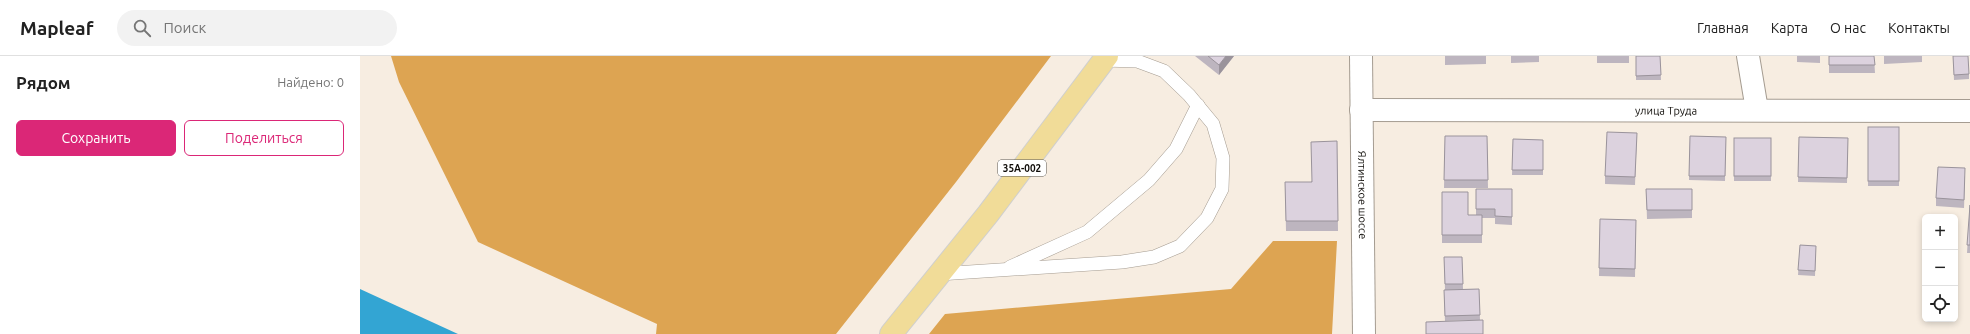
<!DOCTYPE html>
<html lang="ru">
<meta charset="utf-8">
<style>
body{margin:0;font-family:Ubuntu,sans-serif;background:#f2f2f2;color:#222}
.controls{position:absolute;right:12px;bottom:12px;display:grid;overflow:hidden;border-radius:6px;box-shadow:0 2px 6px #0003}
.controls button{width:36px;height:36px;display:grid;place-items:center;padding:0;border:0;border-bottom:1px solid #e0e0e0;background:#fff;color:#222;font:20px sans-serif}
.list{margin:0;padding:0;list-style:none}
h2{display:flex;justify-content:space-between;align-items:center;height:52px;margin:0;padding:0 16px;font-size:17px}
h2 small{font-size:13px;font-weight:400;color:#767676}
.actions{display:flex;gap:8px;padding:12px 16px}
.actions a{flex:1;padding:9px 0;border:1px solid #db2777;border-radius:6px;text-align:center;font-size:14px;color:#db2777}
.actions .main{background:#db2777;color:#fff}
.icon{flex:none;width:22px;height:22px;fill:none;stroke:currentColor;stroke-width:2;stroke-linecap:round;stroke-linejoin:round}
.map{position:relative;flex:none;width:1610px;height:278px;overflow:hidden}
header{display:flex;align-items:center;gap:24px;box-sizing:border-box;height:56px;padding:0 20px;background:#fff;border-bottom:1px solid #e0e0e0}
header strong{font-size:19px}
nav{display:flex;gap:22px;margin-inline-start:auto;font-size:14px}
.search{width:280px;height:36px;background:#f2f2f2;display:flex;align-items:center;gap:10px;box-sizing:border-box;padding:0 14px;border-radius:22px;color:#767676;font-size:15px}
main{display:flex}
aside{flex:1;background:#fff}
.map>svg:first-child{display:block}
</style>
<header>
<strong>Mapleaf</strong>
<div class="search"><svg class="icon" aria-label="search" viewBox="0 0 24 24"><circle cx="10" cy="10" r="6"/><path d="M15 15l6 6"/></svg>Поиск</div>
<nav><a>Главная</a><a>Карта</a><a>О нас</a><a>Контакты</a></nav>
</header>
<main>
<aside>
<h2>Рядом<small>Найдено: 0</small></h2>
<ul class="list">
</ul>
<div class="actions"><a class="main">Сохранить</a><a>Поделиться</a></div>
</aside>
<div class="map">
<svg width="1610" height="278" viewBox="0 0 1610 278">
<rect width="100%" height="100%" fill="#f7ede1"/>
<g fill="#dda452">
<polygon points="31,0 691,0 596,126 476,278 296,278 297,268 118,186 39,26"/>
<polygon points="913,185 977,185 972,278 569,278 585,258 871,233"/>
</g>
<polygon fill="#33a5d3" points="0,233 98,278 0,278"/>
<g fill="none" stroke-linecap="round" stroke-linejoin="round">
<defs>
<g id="service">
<polyline points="650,211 727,176 789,124 816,93 838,49"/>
<polyline points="579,218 762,206 794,201 820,190 847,162 862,133 863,102 853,68 829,39 804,15 777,5 743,4"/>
</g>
<g id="minor">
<polyline points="1388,0 1397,54"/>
<path id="s1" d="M 1001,54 L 1610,55"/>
</g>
<g id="tertiary">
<path id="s2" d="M 1001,0 L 1004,278"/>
</g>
<polyline id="primary" points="531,278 628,158 747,0"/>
</defs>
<use href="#service" stroke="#a59c91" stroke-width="14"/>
<use href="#minor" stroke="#a59c91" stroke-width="24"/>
<use href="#tertiary" stroke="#a59c91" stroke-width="24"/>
<use href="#primary" stroke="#cfcfce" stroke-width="24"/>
<use href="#service" stroke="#fff" stroke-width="13"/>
<use href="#minor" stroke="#fff" stroke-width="22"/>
<use href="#tertiary" stroke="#fff" stroke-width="22"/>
<use href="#primary" stroke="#f1dc98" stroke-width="22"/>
</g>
<g fill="#bdb5bf">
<polygon points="835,0 874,0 859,19"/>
<polygon points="1085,0 1126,0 1126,8 1085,9"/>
<polygon points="1151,0 1179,0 1179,6 1151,7"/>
<rect x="1237" y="0" width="32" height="7"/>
<polygon points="1276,0 1300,0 1301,24 1276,24"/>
<polygon points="1437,0 1460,0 1460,7 1437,6"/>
<polygon points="1469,0 1514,0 1515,17 1469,17"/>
<polygon points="1524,0 1562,0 1562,6 1524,8"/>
<polygon points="1593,0 1609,18 1609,23 1594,24"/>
<rect x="1508" y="71" width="31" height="59"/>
<polygon points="1277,77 1275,129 1245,128 1245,120"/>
<polygon points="1085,80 1127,80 1128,132 1084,132"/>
<polygon points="1330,80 1366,81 1365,125 1329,124"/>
<polygon points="1439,81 1488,82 1487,127 1438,126"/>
<rect x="1374" y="82" width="37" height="43"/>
<polygon points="1153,83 1183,84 1183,119 1152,119"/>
<polygon points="977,85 978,175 926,175 925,126 951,126"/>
<polygon points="1605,120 1604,152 1576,150 1576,142"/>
<polygon points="1116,133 1152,133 1152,169 1135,168 1135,162 1122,162 1122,187 1082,187 1082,136 1108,159 1116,159"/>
<polygon points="1286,133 1332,133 1332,162 1287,163"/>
<polygon points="1610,149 1610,197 1607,197"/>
<polygon points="1240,163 1276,164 1275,221 1239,220"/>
<polygon points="1440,189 1456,190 1455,220 1438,219"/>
<polygon points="1084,201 1102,201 1103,233 1119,233 1120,264 1085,265 1084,242 1085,234"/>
</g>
<polygon fill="#9a939b" points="866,0 874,0 859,19 859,9"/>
<g fill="#dcd2de" stroke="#9a939b">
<polygon points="848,0 866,0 859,9"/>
<polygon points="1276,0 1300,0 1301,19 1276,20"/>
<polygon points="1469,0 1514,0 1515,9 1469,9"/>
<polygon points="1593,0 1608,0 1609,18 1594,19"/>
<rect x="1508" y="71" width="31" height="54"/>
<polygon points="1247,76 1277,77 1275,121 1245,120"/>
<polygon points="1085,80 1127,80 1128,124 1084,124"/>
<polygon points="1330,80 1366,81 1365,120 1329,120"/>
<polygon points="1439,81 1488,82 1487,122 1438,121"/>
<rect x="1374" y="82" width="37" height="38"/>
<polygon points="1153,83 1183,84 1183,114 1152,114"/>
<polygon points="977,85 978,165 926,165 925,126 952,126 951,86"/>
<polygon points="1578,111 1605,112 1604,144 1576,142"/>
<polygon points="1116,133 1152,133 1152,161 1135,160 1135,153 1116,153"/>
<polygon points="1286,133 1332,133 1332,154 1287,154"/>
<polygon points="1082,136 1108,136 1108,159 1122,159 1122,179 1082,179"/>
<polygon points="1610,149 1610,189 1607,189"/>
<polygon points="1240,163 1276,164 1275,213 1239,212"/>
<polygon points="1440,189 1456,190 1455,215 1438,214"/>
<polygon points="1084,201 1102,201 1103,228 1085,228"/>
<polygon points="1119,233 1120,259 1085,260 1084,234"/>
<polygon points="1123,264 1123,278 1066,278 1066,266"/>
</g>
<g text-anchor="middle" stroke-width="3" stroke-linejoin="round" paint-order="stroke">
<rect fill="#fff" stroke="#585653" stroke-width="1" x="638" y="104" width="48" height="16" rx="3"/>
<g font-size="10" font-weight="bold" fill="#100d09">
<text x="662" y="116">35А-002</text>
</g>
<g font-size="11" fill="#100d09" stroke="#fff">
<text dy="4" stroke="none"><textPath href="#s1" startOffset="305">улица Труда</textPath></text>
<text dy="4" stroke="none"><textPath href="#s2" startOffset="139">Ялтинское шоссе</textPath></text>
</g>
</g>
</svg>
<div class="controls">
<button>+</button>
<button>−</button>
<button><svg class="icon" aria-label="locate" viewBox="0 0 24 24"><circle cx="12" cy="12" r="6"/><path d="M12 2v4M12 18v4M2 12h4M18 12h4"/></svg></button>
</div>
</div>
</main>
